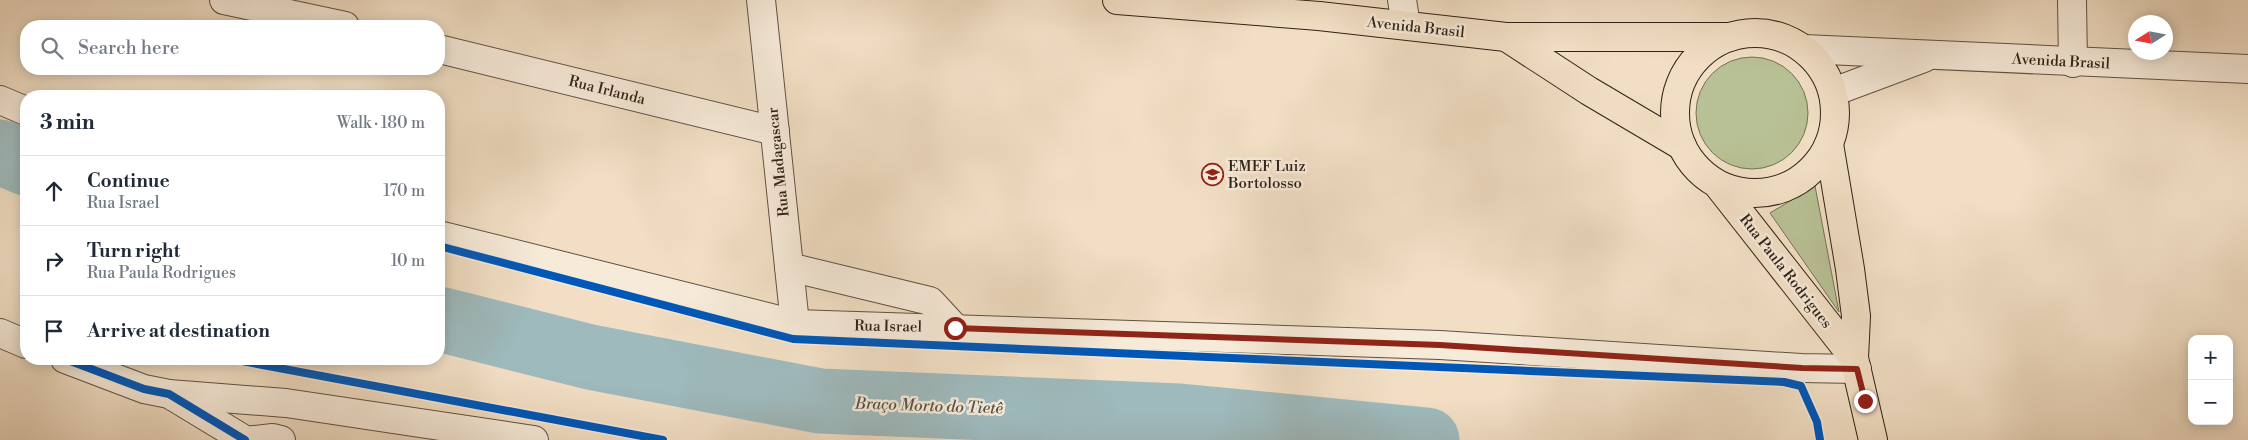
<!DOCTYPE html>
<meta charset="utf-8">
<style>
body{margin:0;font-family:"Libre Bodoni",serif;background:#f6f6f7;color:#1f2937}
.controls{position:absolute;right:15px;bottom:15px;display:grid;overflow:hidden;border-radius:10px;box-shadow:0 2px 12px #0003}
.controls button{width:45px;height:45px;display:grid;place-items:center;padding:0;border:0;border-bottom:1px solid #e0e1e3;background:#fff;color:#1f2937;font:25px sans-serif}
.compass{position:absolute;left:2128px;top:15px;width:45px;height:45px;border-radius:50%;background:#fff;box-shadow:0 2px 12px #0003;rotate:259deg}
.stop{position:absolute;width:15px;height:15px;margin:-11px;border:4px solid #8f2418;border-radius:50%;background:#fff}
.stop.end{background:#8f2418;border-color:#fff;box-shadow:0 1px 5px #0008}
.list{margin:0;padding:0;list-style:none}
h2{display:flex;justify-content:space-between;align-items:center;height:65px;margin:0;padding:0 20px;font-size:21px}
h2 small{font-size:16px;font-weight:400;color:#747a83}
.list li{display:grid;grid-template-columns:32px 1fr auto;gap:15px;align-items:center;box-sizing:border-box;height:70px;padding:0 20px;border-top:1px solid #e0e1e3}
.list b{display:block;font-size:19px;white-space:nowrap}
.list p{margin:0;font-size:16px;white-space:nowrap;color:#747a83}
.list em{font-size:16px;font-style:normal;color:#747a83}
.icon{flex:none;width:28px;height:28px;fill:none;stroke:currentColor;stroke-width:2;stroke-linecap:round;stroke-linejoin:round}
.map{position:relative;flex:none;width:2248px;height:440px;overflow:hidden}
.search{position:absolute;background:#fff;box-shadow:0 2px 12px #0003;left:20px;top:20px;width:425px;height:55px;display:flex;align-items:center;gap:12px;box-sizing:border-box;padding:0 18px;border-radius:20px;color:#747a83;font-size:19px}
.panel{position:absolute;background:#fff;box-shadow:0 2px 12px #0003;left:20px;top:90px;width:425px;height:275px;border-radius:20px}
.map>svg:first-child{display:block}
</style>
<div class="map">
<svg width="2248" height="440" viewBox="0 0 2248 440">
<rect width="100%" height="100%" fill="#f1dec4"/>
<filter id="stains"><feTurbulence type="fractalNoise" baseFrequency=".004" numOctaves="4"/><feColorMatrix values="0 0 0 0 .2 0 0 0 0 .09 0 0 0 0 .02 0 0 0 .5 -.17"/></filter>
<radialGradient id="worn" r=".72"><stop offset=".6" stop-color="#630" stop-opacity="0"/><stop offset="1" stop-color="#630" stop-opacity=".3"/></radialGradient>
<g fill="#b8c195" stroke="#747256">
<circle cx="1752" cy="113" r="56"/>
<polygon points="1815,186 1839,312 1770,213"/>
</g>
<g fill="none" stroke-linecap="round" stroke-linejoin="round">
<g stroke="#9ebabd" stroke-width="65">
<polyline points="0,152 26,163"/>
<polyline points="439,319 590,357 820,401 1180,416 1427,440"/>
</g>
<defs>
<g id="minor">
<polyline points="224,0 345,26"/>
<polyline points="761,0 795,324"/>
<polyline points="1402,0 1406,25"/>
<polyline points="2072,0 2073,63"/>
<polyline points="439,49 775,131"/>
<polyline points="1804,49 2248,69"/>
<polyline points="1833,92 1924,58"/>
<polyline points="0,100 26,111"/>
<polyline points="439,235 795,324 1440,345 1801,368 1857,369"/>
<polyline points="789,267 930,301 955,328"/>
<polyline points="0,333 26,344"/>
<polyline points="65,359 144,389 169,394 245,440"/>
<polyline points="169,394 286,403 534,440"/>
<polyline points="254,440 273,438 281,440"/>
</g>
<g id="major">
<polyline points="1117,0 1319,16 1506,37 1730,37"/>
<circle cx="1755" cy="113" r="80"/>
<polyline points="1506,37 1589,91 1682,146"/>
<polyline points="1829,144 1850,269 1856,316 1854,358 1873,440"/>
<polyline points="1718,185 1854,358"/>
</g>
</defs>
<use href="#minor" stroke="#615142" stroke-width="30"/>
<use href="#major" stroke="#312217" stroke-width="30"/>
<use href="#minor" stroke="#f6ead9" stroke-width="28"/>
<use href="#major" stroke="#f1dec4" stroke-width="28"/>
<defs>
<g id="cycleway">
<polyline points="439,246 793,339 1784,382 1801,386 1817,422 1820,440"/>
<polyline points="65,359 144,389 169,394 245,440"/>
<polyline points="231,359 663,440"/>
</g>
</defs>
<use href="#cycleway" stroke="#f6ead9" stroke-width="11"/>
<use href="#cycleway" stroke="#0057b8" stroke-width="8"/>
</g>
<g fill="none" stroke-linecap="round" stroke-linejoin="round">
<polyline stroke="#8f2418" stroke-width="6" points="955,328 1440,345 1802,368 1857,369 1865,401"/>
</g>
<defs>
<symbol id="school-ring" viewBox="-11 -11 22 22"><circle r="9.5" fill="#f6ead9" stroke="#8f2418" stroke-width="1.5"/><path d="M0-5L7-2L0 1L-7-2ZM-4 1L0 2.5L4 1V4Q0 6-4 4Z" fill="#8f2418"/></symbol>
</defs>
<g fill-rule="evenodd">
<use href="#school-ring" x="1200" y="162" width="25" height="25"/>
</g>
<g text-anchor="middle" stroke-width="5" stroke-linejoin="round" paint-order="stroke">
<g font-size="15" fill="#312217" stroke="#f6ead9">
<text transform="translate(1416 27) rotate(6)" y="5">Avenida Brasil</text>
<text transform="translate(2061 61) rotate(3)" y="5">Avenida Brasil</text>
<text transform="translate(607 90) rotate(14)" y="5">Rua Irlanda</text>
<text transform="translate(778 162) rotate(-96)" y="5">Rua Madagascar</text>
<text transform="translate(1786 271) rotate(52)" y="5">Rua Paula Rodrigues</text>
<text transform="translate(888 326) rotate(1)" y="5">Rua Israel</text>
</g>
<g font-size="15" fill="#312217" stroke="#f6ead9" text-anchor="start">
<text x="1228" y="171">EMEF Luiz<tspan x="1228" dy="17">Bortolosso</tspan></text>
</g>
<g font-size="16" font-style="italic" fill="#525049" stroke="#f6ead9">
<text transform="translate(929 405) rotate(2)" y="6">Braço Morto do Tietê</text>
</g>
</g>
<rect width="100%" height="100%" filter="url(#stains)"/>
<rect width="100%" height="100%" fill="url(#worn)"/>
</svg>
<div class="controls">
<button>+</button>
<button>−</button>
</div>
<svg class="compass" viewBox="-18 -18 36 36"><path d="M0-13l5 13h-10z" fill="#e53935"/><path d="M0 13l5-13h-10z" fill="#747a83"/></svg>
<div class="stop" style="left:955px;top:328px"></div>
<div class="stop end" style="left:1865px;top:401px"></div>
<div class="search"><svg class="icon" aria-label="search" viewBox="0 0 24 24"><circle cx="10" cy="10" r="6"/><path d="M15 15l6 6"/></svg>Search here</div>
<section class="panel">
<h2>3 min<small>Walk · 180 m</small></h2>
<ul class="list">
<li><svg class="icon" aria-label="ahead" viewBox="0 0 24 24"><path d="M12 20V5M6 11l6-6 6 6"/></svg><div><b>Continue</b><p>Rua Israel</p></div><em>170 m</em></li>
<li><svg class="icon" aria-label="right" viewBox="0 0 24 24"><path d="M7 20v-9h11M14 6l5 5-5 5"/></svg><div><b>Turn right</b><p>Rua Paula Rodrigues</p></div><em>10 m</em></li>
<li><svg class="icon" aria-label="arrive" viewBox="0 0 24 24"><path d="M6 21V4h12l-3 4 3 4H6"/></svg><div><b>Arrive at destination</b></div></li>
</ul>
</section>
</div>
